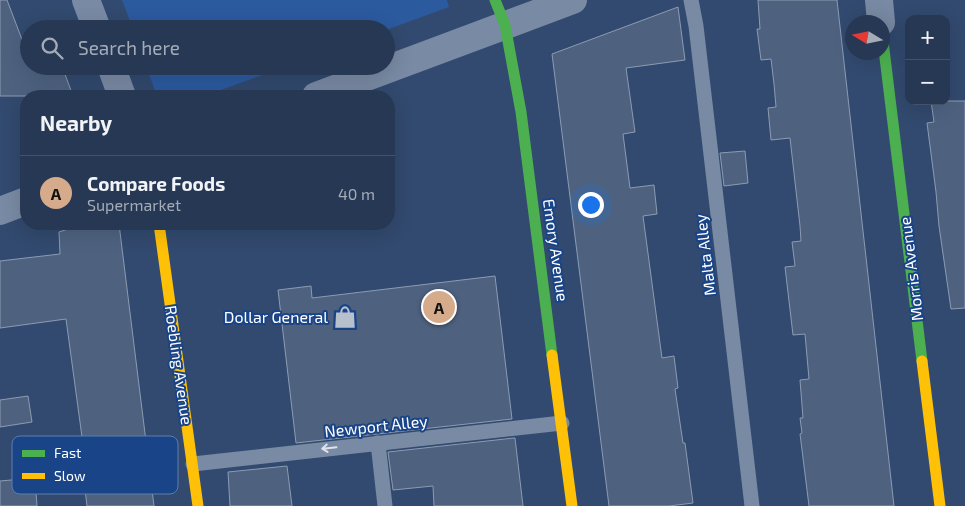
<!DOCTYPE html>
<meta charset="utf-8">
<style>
body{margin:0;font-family:"Exo 2",sans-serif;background:#2e3f5a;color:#f1f3f6}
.controls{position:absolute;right:15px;top:15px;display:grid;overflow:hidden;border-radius:10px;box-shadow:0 5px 20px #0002}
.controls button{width:45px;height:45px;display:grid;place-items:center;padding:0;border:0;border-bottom:1px solid #42526a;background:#263853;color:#f1f3f6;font:25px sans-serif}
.compass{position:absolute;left:845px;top:15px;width:45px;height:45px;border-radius:50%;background:#263853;box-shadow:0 5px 20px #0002;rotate:280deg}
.you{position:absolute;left:590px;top:204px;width:18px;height:18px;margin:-12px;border:4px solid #fff;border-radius:50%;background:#1a73e8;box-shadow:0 0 0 8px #1a73e833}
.badge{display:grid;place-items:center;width:32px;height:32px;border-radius:50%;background:#d6ab8b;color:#111;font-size:16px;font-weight:700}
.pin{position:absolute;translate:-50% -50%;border:2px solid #fff;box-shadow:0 1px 5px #0006}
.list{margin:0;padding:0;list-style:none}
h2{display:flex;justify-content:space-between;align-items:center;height:65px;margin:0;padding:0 20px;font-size:21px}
h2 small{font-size:16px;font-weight:400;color:#a4acb8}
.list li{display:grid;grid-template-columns:32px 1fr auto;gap:15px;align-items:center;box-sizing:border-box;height:75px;padding:0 20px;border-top:1px solid #42526a}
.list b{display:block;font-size:19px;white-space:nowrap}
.list p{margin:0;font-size:16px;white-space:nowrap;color:#a4acb8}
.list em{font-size:16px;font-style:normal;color:#a4acb8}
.icon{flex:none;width:28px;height:28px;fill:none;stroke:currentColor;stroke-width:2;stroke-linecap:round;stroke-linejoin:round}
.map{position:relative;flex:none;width:965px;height:506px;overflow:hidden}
.search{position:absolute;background:#263853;box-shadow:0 5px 20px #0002;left:20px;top:20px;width:375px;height:55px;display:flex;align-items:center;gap:12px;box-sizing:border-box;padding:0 18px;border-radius:28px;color:#a4acb8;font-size:19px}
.panel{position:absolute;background:#263853;box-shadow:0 5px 20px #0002;left:20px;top:90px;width:375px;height:140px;border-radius:20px}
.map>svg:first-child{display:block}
</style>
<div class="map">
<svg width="965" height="506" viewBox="0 0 965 506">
<rect width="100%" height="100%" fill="#324a6f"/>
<g fill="#2c5a9f">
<polygon points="122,0 447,0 449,7 386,30 386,29 133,29"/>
<polygon points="146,66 287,66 204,96 157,96"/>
</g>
<g fill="#4e6280" stroke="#8d9bb2">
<polygon points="0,0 7,0 29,58 29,66 62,66 73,96 0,96"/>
<polygon points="758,0 837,0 894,506 809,506 800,434 802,433 800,418 803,418 800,380 809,379 805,334 793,335 785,267 795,266 792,242 801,241 800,226 790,138 771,140 768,108 776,107 774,84 771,59 761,60 757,29 760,29"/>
<polygon points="678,7 685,60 626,68 635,132 623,134 630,188 654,185 657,214 643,216 662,358 674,356 678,388 675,389 683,443 685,443 693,503 669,506 609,506 552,54"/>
<polygon points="931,101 965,101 965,308 951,309 939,226 936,192 927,123 934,122"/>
<polygon points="745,151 748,183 724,186 720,153"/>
<polygon points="84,224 119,224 154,506 87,506 82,464 53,468 50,441 82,437 66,319 0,328 0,261 60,254 59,232"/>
<polygon points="495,276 512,419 296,443 278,290 311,286 312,298"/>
<polygon points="28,396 32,422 0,427 0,400"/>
<polygon points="514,438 515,438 523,506 434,506 433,486 393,490 388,452"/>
<polygon points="287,466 292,506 230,506 228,472"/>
<polygon points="35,478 37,506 0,506 0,481"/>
</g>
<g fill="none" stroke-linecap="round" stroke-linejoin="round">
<g stroke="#798aa4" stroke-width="15">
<polyline points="691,0 696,26 752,506"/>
<polyline points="378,443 385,506"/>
<polyline points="193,464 562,423"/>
</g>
<g stroke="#798aa4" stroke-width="28">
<polyline points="86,0 97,29"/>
<polyline points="879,0 881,22"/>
<polyline points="111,66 122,96"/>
<polyline points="316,96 573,0"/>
<polyline points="0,211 26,201"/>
</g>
<g stroke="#4caf50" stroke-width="11">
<polyline points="495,0 505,25 521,112 552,355"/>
<polyline points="882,33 922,361"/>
</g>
<g stroke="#ffc107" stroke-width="11">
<polyline points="159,224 198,506"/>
<polyline points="552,355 572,506"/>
<polyline points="922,361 940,506"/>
</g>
</g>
<defs><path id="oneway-shaft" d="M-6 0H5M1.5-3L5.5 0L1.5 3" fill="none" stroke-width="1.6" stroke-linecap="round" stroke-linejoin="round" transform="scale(1.25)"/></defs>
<use stroke="#dee2e8" href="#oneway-shaft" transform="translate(329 448) rotate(174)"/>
<defs>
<symbol id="shop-bare" viewBox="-9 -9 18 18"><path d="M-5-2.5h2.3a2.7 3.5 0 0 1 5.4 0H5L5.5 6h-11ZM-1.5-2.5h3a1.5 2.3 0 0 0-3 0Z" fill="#b7c0cd" stroke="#194488" stroke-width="2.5" paint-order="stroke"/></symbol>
</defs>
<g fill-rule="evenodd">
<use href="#shop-bare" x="329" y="301" width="32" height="32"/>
</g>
<g text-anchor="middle" stroke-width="4" stroke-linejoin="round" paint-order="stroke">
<g font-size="16" fill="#fff" stroke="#194488">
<text transform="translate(556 250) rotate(82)" y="6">Emory Avenue</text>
<text transform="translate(705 255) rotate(-97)" y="6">Malta Alley</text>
<text transform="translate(911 269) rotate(-97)" y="6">Morris Avenue</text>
<text transform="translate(179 365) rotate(82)" y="6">Roebling Avenue</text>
<text transform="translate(376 426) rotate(-6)" y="6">Newport Alley</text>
</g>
<g font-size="16" fill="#fff" stroke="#194488" text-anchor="end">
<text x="328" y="323">Dollar General</text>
</g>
</g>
<rect x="12" y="436" width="166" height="58" rx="8" fill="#194488" stroke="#5e7cac" stroke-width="1"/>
<rect x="22" y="450" width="23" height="7" fill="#4caf50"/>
<rect x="22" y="473" width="23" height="6" fill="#ffc107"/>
<g font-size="14" fill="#fff">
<text x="54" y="458">Fast</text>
<text x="54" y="481">Slow</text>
</g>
</svg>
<div class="controls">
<button>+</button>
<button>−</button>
</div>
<svg class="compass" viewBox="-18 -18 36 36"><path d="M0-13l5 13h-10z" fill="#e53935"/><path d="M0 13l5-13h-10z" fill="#a4acb8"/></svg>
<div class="you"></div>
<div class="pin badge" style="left:439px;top:307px">A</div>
<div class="search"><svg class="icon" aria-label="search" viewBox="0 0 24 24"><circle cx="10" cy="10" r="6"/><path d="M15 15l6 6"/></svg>Search here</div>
<section class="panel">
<h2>Nearby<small></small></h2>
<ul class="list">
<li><span class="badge">A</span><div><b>Compare Foods</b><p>Supermarket</p></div><em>40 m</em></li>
</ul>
</section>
</div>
